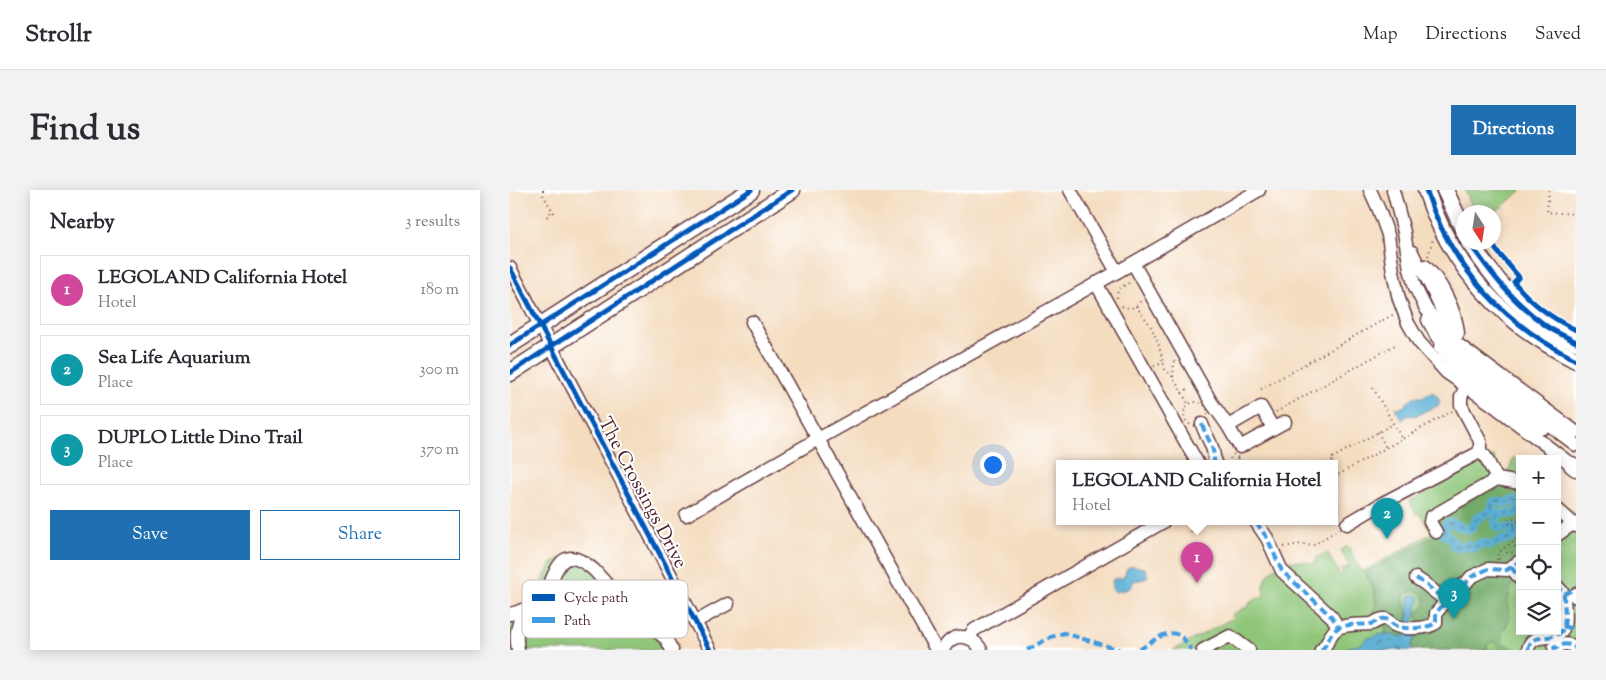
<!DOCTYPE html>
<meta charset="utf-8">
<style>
body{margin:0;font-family:"Sorts Mill Goudy",serif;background:#f2f2f3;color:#2b2b33}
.controls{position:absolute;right:15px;bottom:15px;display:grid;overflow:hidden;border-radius:0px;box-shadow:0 2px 12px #0003}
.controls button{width:45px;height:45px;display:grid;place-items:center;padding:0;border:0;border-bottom:1px solid #e1e1e2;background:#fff;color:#2b2b33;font:25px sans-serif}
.compass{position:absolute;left:946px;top:15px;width:45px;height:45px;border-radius:50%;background:#fff;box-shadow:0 2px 12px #0003;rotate:168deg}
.you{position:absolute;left:482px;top:274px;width:18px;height:18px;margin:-12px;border:4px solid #fff;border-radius:50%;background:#1a73e8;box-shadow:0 0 0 8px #1a73e833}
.badge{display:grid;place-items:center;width:32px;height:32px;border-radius:50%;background:#1f6fb2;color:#fff;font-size:16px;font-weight:700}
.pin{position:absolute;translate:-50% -41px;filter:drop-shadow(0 1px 2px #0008)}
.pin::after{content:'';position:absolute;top:26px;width:18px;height:15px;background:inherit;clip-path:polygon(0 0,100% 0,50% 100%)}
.popup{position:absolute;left:546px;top:270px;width:282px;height:65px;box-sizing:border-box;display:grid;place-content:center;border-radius:0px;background:#fff;filter:drop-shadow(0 1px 4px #0005);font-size:16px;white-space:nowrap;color:#7c7c81}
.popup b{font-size:19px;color:#2b2b33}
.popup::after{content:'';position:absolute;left:50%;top:100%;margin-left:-10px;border:10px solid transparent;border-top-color:#fff}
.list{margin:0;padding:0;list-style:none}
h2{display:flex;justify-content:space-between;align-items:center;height:65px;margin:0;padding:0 20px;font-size:21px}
h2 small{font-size:16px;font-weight:400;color:#7c7c81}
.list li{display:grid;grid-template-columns:32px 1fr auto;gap:15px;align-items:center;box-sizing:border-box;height:70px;margin:0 10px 10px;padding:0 10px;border:1px solid #e1e1e2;border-radius:0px}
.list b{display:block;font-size:19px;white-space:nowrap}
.list p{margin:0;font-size:16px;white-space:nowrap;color:#7c7c81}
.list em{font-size:16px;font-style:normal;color:#7c7c81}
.actions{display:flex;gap:10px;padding:15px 20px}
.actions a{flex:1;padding:11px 0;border:1px solid #1f6fb2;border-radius:0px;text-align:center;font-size:18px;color:#1f6fb2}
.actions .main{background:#1f6fb2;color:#fff}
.icon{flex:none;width:28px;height:28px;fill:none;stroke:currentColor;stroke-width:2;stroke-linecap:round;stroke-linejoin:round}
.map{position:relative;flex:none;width:1066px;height:460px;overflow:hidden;border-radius:0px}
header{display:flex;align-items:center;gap:30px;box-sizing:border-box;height:70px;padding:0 25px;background:#fff;border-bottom:1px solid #e1e1e2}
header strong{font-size:24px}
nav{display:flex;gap:28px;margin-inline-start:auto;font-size:18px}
.intro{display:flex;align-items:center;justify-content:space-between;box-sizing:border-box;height:120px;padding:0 30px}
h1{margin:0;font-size:35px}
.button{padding:12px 22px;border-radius:0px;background:#1f6fb2;color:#fff;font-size:18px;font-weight:700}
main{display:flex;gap:30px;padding:0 30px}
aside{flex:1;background:#fff;border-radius:0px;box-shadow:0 2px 12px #0003}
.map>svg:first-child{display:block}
</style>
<header>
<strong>Strollr</strong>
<nav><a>Map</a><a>Directions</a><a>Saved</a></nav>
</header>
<div class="intro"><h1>Find us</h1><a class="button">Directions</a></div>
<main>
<aside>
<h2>Nearby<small>3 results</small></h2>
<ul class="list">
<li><span class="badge" style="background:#d1479c">1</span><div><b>LEGOLAND California Hotel</b><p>Hotel</p></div><em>180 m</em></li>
<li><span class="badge" style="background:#0f9aa8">2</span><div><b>Sea Life Aquarium</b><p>Place</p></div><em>300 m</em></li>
<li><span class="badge" style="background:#0f9aa8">3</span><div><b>DUPLO Little Dino Trail</b><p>Place</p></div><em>370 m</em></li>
</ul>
<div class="actions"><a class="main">Save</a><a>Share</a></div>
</aside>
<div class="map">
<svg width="1066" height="460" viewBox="0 0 1066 460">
<rect width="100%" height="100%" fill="#fff"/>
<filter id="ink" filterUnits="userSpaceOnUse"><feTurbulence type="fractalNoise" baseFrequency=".02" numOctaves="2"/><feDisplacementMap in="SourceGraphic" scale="10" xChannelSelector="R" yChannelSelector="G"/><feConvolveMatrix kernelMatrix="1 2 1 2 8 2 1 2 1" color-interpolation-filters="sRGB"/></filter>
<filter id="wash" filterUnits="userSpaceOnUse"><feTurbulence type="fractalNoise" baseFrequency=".0096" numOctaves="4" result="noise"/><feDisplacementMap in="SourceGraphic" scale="20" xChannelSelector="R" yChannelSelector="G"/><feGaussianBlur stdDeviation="1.12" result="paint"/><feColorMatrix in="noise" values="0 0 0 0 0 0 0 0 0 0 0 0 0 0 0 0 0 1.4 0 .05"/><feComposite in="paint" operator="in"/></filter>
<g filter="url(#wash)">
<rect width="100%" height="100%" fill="#f4dcbf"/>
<g fill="#8fc679" stroke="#6c7252">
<polygon points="955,0 1012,0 984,23 972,20 964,22"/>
<path d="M 984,266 L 990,280 L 997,285 L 1004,267 L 1010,275 L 1010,441 L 1047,441 L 1047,308 L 1066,325 L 1066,460 L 663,460 L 723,428 L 721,425 L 740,415 L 739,413 L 754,405 C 750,386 768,371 786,371 C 792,371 798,372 803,374 L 807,368 L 817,362 L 830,385 L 833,383 L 831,380 L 839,376 L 831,360 L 838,356 L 852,382 L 922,343 L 909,323 L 906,324 L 899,311 Z"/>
<polygon points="55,365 67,367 164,460 0,460 0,421 19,410 27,403 40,375"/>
</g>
<path fill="#73ab69" stroke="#5e654a" d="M 988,295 L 1010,299 L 1010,384 C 1000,393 998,406 998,418 C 999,422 1000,427 999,430 C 995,441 989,440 993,453 L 1006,460 L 989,460 L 991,458 L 987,456 L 985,452 L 981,452 L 977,456 L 977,460 L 910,460 L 909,458 L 904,460 L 901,457 C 909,435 910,447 927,440 L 923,432 L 910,433 L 905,423 C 916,420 917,413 913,404 L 904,401 L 895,403 L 894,413 L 898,423 L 896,445 L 892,447 L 875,444 L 876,436 L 863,423 C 869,407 863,397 855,383 L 928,344 L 922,333 L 983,297 Z"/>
<g fill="#56aed3" stroke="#50667f">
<path d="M 920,203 L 924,203 C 928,206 931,210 928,216 L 915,221 L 909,225 L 897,226 L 892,230 L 885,218 L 893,217 L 903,207 L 912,207 Z"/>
<path d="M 623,376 L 635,378 L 638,386 L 635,389 L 624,391 L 621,397 L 618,399 L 605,402 L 602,399 C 601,385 605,390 614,387 L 617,378 Z"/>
<path d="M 904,405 L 908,406 L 910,408 L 904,429 L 906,445 L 901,457 L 904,460 L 832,460 C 843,454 849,459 857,448 C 863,448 868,444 874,444 C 882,443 888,449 896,445 L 899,424 L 899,410 L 900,406 Z"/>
</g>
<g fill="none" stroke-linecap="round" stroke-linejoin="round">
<path stroke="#56aed3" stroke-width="9" d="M 1003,310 L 1007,312 C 1012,329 999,322 989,324 C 985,329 984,333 988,338 L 1002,338 L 1005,341 L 1004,347 L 1000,349 L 991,350 L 980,355 L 971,353 L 964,358 L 958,355 L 950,357 L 944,356 C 943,350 940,346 934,344 C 935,320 950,343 962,338 C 965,327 973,325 982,321 L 982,313 L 986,311 L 995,313 Z"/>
<g stroke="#4f586e" stroke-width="1" stroke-dasharray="6 5" stroke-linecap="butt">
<path d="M 1003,310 L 1007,312 C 1012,329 999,322 989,324 C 985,329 984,333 988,338 L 1002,338 L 1005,341 L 1004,347 L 1000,349 L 991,350 L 980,355 L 971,353 L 964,358 L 958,355 L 950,357 L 944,356 C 943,350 940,346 934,344 C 935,320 950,343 962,338 C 965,327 973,325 982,321 L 982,313 L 986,311 L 995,313 Z"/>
<path d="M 860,460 C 871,450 882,444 891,460"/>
</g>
</g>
</g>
<g filter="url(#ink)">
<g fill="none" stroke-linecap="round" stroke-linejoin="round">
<defs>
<g id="minor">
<polyline points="560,0 607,82"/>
<polyline points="860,0 869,20 878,45 883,82 889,109 898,133 909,152 936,182 979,212 1062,275"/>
<polyline points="883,0 894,42 900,79 905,97 916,119 942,150 1066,242"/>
<path d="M 902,62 C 906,72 912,80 917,89 C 927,108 934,129 947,145"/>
<polyline points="623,73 701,212 718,236"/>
<path d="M 915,76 C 931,91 946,121 948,143"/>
<polyline points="0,78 200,460"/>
<polyline points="586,93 688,274"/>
<polyline points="918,130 927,147 955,172 1066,255"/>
<polyline points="930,157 949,180 1008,224 1030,238 1033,238"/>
<polyline points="956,196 951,207 951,215 970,251 970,262"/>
<path d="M 692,234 C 696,248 705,256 704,271 L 706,274"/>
<polyline points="763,238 751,217 718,236 730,257 775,232"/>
<polyline points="970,262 975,266 987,289"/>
<polyline points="1047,319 1066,336"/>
<polyline points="176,325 308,249 242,132"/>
<polyline points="746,332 757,348 772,381 822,427 828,437"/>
<polyline points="837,334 873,313 970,262"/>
<polyline points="926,342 920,332 921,327 987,289 1010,293"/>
<polyline points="1047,345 1064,333"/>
<polyline points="1001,377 1010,389"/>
<polyline points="906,388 915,394 936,411"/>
<polyline points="1066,404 1064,405 1066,407"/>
<path d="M 0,424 C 10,422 24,416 31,408 C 48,388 46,348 84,380 L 130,431 L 149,443 L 156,449 L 162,460"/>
<polyline points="185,432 218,414"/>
<polyline points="458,448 464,440 653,332"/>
<path d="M 8,460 C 5,443 7,432 17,418"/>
<polyline points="429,460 424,456 308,249 623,73 749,0"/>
<path d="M 433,460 C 441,442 462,443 471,460"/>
<polyline points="693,460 720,446 739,460"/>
<path d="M 811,460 C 819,455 819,441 830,437 C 840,434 851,435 861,434 C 866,433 869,428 875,429 C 880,430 880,432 884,435 C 893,440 917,439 926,433 L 926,423 L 936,411 L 938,406 L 943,400 L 956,393 L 961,387 L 978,379 L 997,380 L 1010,371"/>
<path d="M 1018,460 C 1021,438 1049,456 1054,436 C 1056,427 1054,414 1054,404 L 1047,396"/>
<path d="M 1045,460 L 1044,457 L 1047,458 C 1052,453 1057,453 1065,457 L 1066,460"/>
</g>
<g id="major">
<path d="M 916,0 C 941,77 994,134 1066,170"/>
<polyline points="935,0 954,41"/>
<path d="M 959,52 C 982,85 1003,112 1035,135 C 1044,142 1056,146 1066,152"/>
<polyline points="0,155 241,0"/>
<polyline points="0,183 282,0"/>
<polyline points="1062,275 1066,278"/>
</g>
</defs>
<use href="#minor" stroke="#643b41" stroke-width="15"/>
<use href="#major" stroke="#643b41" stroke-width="19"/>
<g stroke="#643b41" stroke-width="2" stroke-dasharray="1 4" stroke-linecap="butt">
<polyline points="33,0 33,5 44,23"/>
<polyline points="1039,0 1037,22 1066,24"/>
<polyline points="37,27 42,20"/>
<polyline points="918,66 923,49"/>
<path d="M 607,108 C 606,100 611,96 618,94 L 619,91"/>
<path d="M 612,116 C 620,120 627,118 631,110"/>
<polyline points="626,116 640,135 648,152 655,179 663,187 679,215"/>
<polyline points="644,176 654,173"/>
<polyline points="663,187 664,172 666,170"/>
<polyline points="863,198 892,249 944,220"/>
<polyline points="751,199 884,124"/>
<polyline points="672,203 680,197"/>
<circle cx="686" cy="224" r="12"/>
<polyline points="766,222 885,155"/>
<polyline points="868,242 876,258"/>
<circle cx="724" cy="268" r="3.5"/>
<polyline points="817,274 823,271 822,268 883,234"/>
<polyline points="824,287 892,249"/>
<polyline points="998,329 1010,328"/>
<polyline points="999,333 1003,335 1010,331"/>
<polyline points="1010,339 1008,340 1008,342 1010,342"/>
<polyline points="681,342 684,332"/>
<polyline points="1010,347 1007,347 1006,350 1010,353"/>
<polyline points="774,357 791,354 802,356 829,339"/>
<polyline points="989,369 995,363 1004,362"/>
<polyline points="987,370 988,363 1002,352 1007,360 1010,357"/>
</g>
<use href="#minor" stroke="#fff" stroke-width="12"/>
<use href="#major" stroke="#fff" stroke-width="16"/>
<g stroke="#409be1" stroke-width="4" stroke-dasharray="8 4" stroke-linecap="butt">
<path d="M 692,234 C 696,248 705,256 704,271 L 706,274"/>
<polyline points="746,332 757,348 772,381 822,427 828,437"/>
<polyline points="1001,377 1010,389"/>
<polyline points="906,388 915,394 936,411"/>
<polyline points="1054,404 1065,399"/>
<polyline points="1066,412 1066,415"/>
<polyline points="1053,436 1066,440"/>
<polyline points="517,460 541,447 554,443 610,460"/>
<path d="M 629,460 C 649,447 666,430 681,460"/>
<path d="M 811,460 C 819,455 819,441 830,437 C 840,434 851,435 861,434 C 866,433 869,428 875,429 C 880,430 880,432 884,435 C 893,440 917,439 926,433 L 926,423 L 936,411 L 938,406 L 943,400 L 956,393 L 961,387 L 978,379 L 997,380 L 1010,371"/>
<path d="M 1018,460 C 1021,438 1049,456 1054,436 C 1056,427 1054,414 1054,404 L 1047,396"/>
<path d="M 1045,460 L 1044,457 L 1047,458 C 1052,453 1057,453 1065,457 L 1066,460"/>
</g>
<defs>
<g id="cycleway">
<path d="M 916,0 C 941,77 994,134 1066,170"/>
<path d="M 959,52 C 982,85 1003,112 1035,135 C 1044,142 1056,146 1066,152"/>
<path d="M 982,52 L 986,60 L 1009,87 L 1004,92 C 1020,112 1043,129 1066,140"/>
<polyline points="0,78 200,460"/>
<polyline points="0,155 241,0"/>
<polyline points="0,183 282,0"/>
</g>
</defs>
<use href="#cycleway" stroke="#fff" stroke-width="8"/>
<use href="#cycleway" stroke="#0057b8" stroke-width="5"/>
</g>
</g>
<g text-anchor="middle" stroke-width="4" stroke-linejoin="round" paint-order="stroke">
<g font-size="19" fill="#4a1f2b" stroke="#fff">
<text transform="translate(134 302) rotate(62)" y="7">The Crossings Drive</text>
</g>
</g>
<rect x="12" y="390" width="166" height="58" rx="8" fill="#fff" stroke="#c9bcbf" stroke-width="1"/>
<rect x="22" y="404" width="23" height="7" fill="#0057b8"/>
<rect x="22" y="427" width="23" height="6" fill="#409be1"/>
<g font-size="14" fill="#4a1f2b">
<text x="54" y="412">Cycle path</text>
<text x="54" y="435">Path</text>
</g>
</svg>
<div class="controls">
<button>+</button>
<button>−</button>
<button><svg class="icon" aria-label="locate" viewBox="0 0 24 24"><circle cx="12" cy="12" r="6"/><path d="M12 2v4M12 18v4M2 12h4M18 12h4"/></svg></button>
<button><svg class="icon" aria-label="layers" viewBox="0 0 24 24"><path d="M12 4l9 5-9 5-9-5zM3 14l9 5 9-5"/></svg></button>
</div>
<svg class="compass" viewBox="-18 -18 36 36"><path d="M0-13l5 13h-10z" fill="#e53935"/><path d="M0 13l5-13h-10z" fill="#7c7c81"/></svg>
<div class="you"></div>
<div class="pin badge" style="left:687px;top:393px;background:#d1479c">1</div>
<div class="popup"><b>LEGOLAND California Hotel</b>Hotel</div>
<div class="pin badge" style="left:877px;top:349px;background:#0f9aa8">2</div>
<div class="pin badge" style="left:944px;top:429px;background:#0f9aa8">3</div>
</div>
</main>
